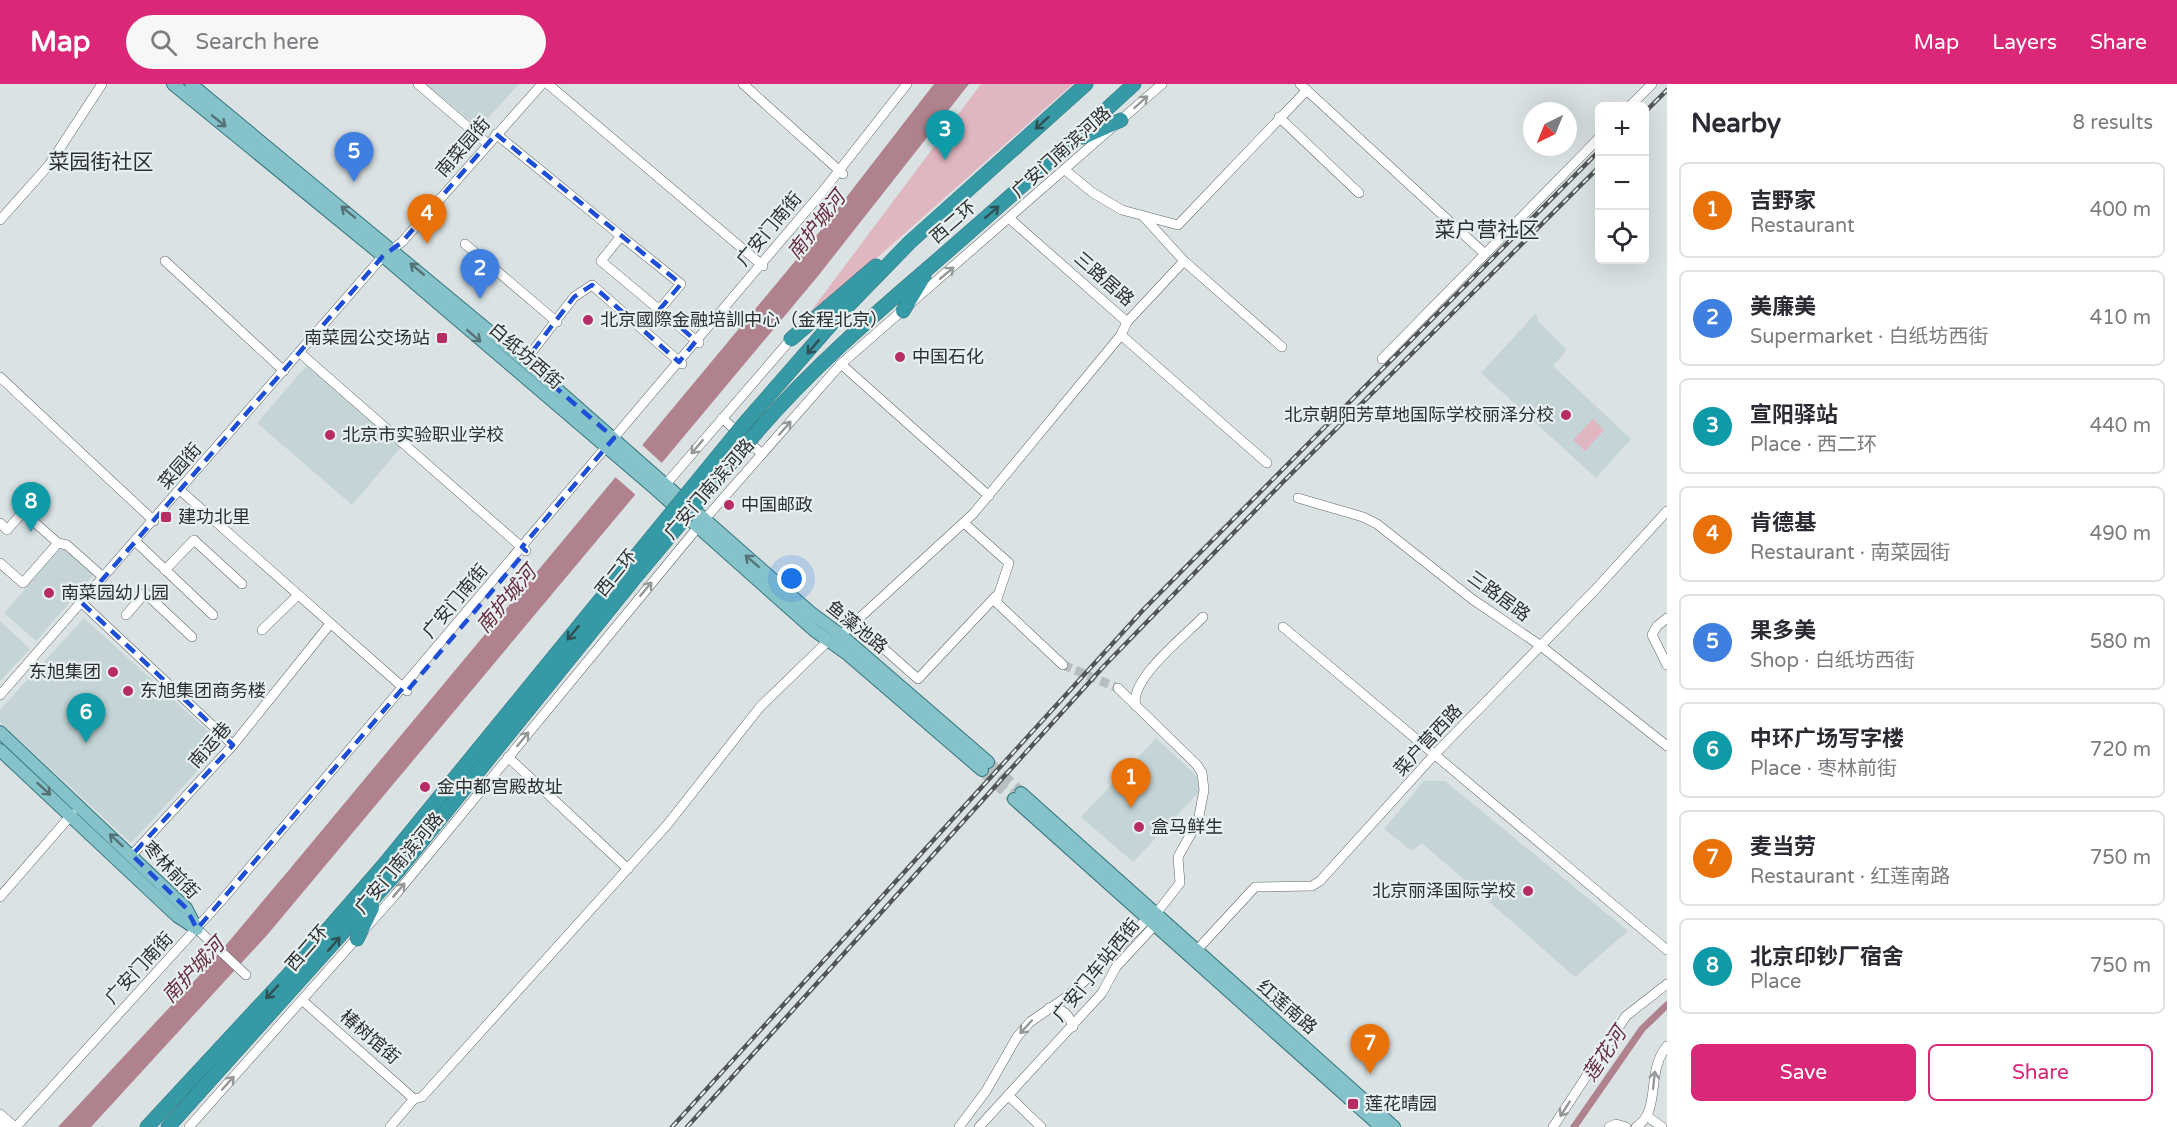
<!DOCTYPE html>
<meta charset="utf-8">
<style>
body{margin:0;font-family:"Varela Round","Noto Sans SC",sans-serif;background:#f7f7f7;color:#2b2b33}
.controls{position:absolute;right:18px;top:18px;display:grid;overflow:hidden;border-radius:9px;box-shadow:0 6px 24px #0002}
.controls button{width:54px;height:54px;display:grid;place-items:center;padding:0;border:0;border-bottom:2px solid #e1e1e2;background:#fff;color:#2b2b33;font:30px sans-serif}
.compass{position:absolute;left:1523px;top:18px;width:54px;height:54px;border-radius:50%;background:#fff;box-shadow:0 6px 24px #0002;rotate:223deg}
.you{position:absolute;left:792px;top:495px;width:21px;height:21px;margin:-15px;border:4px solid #fff;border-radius:50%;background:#1a73e8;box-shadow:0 0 0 9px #1a73e833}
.badge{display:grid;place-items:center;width:39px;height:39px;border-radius:50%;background:#db2777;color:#fff;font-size:20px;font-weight:700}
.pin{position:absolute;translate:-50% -50px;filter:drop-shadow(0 2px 3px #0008)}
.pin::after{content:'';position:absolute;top:32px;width:21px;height:18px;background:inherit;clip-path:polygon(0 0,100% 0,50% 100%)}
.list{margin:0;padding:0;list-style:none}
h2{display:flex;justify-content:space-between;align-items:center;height:78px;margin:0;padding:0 24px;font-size:26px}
h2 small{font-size:20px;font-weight:400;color:#7c7c81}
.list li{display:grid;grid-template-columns:39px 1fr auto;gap:18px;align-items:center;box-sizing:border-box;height:96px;margin:0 12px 12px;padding:0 12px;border:2px solid #e1e1e2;border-radius:9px}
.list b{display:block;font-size:22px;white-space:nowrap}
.list p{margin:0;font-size:20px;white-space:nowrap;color:#7c7c81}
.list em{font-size:20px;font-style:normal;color:#7c7c81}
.actions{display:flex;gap:12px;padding:18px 24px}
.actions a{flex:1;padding:14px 0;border:2px solid #db2777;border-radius:9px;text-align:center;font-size:21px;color:#db2777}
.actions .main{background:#db2777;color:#fff}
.icon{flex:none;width:33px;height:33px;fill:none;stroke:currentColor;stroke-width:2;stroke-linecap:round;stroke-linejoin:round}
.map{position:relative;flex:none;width:1667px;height:1043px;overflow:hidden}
header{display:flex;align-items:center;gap:36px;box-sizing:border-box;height:84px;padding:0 30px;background:#db2777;color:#fff}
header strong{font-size:28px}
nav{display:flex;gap:33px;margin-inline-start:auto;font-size:21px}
.search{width:420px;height:54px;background:#f7f7f7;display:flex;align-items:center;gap:15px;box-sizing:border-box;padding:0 21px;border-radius:33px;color:#7c7c81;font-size:22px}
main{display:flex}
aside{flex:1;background:#fff}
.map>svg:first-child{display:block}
</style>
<header>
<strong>Map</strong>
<div class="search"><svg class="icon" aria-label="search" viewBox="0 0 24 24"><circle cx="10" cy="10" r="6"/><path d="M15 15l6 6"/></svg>Search here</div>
<nav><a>Map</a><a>Layers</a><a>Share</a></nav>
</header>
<main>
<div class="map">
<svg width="1667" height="1043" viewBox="0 0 1667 1043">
<rect width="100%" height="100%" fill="#dae2e3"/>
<g fill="#c5d5d7">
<polygon points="426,0 519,0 479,44"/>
<polygon points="1536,229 1538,237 1567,266 1553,282 1631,355 1596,394 1481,289"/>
<polygon points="308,280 402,362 352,421 257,339"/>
<polygon points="63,461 95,489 36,557 4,529"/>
<polygon points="84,534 222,660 131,759 0,638 0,626"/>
<polygon points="0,537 30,565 0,597"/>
<polygon points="1156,654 1201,696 1199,708 1133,778 1081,733"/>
<polygon points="1424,697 1445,697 1628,847 1575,893 1422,759 1412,767 1384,745"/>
</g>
<g fill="#e0b6c1">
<polygon points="981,0 1073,0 799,243"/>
<polygon points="1593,335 1604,346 1585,367 1573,356"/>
</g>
<polygon fill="#af828e" points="934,0 969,0 818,192 268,850 91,1043 58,1043 210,880 294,780 821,146"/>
<polygon fill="#dae2e3" points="640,359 664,381 637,412 613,391"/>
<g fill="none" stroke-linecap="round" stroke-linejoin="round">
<polyline stroke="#af828e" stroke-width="7" points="1574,1043 1642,945 1667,921"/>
<polyline stroke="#b7bebf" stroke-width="9" stroke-dasharray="9 4.5" stroke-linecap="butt" points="1063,581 1118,604"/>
<g stroke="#b7bebf" stroke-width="12" stroke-dasharray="12 6" stroke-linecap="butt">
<polyline points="988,678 1021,709"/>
<polyline points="982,686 1014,715"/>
</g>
<defs>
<g id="minor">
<polyline points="418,0 488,60"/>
<polyline points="548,0 763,182"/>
<polyline points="743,0 843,90"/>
<polyline points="1300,0 1485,170"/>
<polyline points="1630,22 1652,0"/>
<polyline points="1279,33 1359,109"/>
<polyline points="496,50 621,152 601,177 699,259"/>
<polyline points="1065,86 1093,109 1122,126 1178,141 1307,6"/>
<polyline points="1143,132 1184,177 1282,263"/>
<polyline points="1010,135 1127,238 1121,251 1267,379"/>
<polyline points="0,136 49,81 102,0"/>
<polyline points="621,152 681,200 660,225"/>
<polyline points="465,160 557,238"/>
<polyline points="165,177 284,287"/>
<polyline points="1127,238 1184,177"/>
<polyline points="299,268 526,467"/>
<polyline points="1382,275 1600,53"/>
<polyline points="525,277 574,213 592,201 682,280"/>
<polyline points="841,280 989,412"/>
<polyline points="0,293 154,437"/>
<polyline points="722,334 762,370"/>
<polyline points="666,400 791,255"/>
<polyline points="181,407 407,607"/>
<polyline points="1298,414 1363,433 1377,440 1472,515 1541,562 1667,662"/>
<polyline points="0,439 7,446 23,428 58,459 23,499 0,479"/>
<polyline points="964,439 1009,479 996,518 1063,581"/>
<polyline points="135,457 213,531"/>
<polyline points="58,459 67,461 103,493"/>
<polyline points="165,486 194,456 242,500"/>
<polyline points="82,519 233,661"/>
<polyline points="126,531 145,509 192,553"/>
<polyline points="1667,534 1657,542 1652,551 1667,581"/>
<polyline points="855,539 918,595 996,512"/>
<polyline points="1283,543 1667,866"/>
<polyline points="262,546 298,511"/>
<polyline points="841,551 973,430 1121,251"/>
<polyline points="1118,604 1197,681 1202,689 1204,706 1198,737 1178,773 1180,799 1155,831"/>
<polyline points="0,611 383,172 402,158 542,0"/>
<path d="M 1136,622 C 1128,596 1186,551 1203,533"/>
<polyline points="508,673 628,785"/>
<polyline points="132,771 233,661 330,540"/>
<polyline points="0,813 72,730"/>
<polyline points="197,845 246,891"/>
<polyline points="1196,867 1255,803 1312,802 1320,797 1434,671 1594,507 1667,427"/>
<polyline points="303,917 414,1015"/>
<path d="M 1049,924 C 1063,924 1069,930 1073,943"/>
<polyline points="1008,1011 1041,1043"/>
<polyline points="0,1030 15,1043"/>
<polyline points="1647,1032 1662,1043"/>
<polyline points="0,1040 4,1043"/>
<polyline points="16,1043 222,816 823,107 907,0"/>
<polyline points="189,1043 396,810 698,443 841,280 1162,0"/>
<polyline points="390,1043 414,1015 422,1013 667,741 760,623 828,557"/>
<polyline points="959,1043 986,1007 1017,953 1030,938 1068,912 1091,891 1150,832"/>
<polyline points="979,1043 1102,909 1116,883 1154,842 1155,836"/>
<polyline points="1553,1043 1626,932 1667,900"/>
<polyline points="1609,1043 1616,1040 1626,1043"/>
<path d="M 1636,1043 C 1662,1027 1645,988 1667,962"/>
</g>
<g id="major">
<polyline points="173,0 383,172 652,402 815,547 846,569 982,686"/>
<polyline points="191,0 525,277 810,528 841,551 988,678"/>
<polyline points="0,648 186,824 197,845"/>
<polyline points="0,666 177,832 194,843"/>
<polyline points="1021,709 1394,1043"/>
<polyline points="1014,715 1381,1043"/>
</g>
<g id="highway">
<polyline points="1083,53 1121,36"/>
<polyline points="903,227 924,192"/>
<polyline points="791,255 876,182"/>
<polyline points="744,340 840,230 910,158 1086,0"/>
<path d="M 755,350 C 809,287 870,234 933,180 C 1001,121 1068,61 1134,0"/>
<polyline points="357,855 372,824"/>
<polyline points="147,1043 289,890 383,782 623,488"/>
<polyline points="168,1043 397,788 633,496"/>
</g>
</defs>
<use href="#minor" stroke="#626869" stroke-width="10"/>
<use href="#major" stroke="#32747d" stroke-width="14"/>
<use href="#highway" stroke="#32747d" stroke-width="15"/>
<use href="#minor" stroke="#fff" stroke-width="9"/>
<use href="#major" stroke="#86c2ca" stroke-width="12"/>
<use href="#highway" stroke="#3599a6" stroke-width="14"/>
<defs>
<g id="rail">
<polyline points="1644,29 1667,6"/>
<polyline points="672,1043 1144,525 1600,66"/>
<polyline points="687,1043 1104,582 1284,397 1600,82"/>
</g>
</defs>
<use href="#rail" stroke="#515556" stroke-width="4.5"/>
<use href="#rail" stroke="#e7eff0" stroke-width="2" stroke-dasharray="7" stroke-linecap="butt"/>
<defs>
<g id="highway-bridge">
<polyline points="623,488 744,340"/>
<polyline points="633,496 755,350"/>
</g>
</defs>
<use href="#highway-bridge" stroke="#32747d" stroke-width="15" stroke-linecap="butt"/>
<use href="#highway-bridge" stroke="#3599a6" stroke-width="14"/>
</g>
<defs><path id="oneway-shaft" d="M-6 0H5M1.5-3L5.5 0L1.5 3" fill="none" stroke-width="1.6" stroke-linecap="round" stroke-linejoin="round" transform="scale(1.5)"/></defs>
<g stroke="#969898">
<use href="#oneway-shaft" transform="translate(1141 18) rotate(-42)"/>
<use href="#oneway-shaft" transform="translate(947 189) rotate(-40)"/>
<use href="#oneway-shaft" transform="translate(785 344) rotate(-49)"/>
<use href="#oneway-shaft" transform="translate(697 363) rotate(130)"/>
<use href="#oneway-shaft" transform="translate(646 505) rotate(-50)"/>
<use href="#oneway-shaft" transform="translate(523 655) rotate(-51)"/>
<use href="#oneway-shaft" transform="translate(399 806) rotate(-50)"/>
<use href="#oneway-shaft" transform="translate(1026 943) rotate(132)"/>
<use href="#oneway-shaft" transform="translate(1654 996) rotate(-84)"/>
<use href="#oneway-shaft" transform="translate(228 999) rotate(-48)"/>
<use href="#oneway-shaft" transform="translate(1565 1025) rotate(123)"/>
</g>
<g stroke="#557276">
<use href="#oneway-shaft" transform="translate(219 37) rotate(39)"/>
<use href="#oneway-shaft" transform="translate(348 128) rotate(-141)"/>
<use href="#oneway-shaft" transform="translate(417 185) rotate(-140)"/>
<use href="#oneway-shaft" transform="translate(474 252) rotate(41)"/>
<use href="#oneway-shaft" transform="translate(752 477) rotate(-139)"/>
<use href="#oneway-shaft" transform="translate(44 705) rotate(42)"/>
<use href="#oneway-shaft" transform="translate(116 756) rotate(-137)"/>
</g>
<g stroke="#2f5054">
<use href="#oneway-shaft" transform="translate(1042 39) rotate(138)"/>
<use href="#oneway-shaft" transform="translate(992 128) rotate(-41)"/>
<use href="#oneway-shaft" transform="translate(813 263) rotate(130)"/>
<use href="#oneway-shaft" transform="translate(573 549) rotate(129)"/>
<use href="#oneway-shaft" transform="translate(334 860) rotate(-49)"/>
<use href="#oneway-shaft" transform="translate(272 908) rotate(133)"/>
</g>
<path fill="none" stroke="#1d4ed8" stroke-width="4.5" stroke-dasharray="12 8" stroke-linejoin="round" d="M 496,50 L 681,200 L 660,225 L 696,257 L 679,278 L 592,201 L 574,213 L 525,277 L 614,354 L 522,463 L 526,467 L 407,607 L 403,604 L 197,845 L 186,824 L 132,771 L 233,661 L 82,519 L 383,172 L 402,158 Z"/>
<g fill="#b72c64" stroke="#e7eff0" stroke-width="2">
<circle cx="588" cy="236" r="6"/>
<rect x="436" y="248" width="12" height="12" rx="3"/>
<circle cx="900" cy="273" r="6"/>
<circle cx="1566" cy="331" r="6"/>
<circle cx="330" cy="351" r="6"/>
<circle cx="729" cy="421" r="6"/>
<rect x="160" y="427" width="12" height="12" rx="3"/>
<circle cx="49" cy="509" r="6"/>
<circle cx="113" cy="588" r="6"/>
<circle cx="128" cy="607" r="6"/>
<circle cx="425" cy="703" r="6"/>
<circle cx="1139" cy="743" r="6"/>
<circle cx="1528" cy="807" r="6"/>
<rect x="1347" y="1014" width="12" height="12" rx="3"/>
</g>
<g text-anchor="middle" stroke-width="4.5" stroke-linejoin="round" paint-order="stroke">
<g font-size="18" fill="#2d3031" stroke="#e7eff0">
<text transform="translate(463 63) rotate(-49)" y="6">南菜园街</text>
<text transform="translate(1061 68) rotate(-42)" y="6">广安门南滨河路</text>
<text transform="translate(953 138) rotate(-41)" y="6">西二环</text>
<text transform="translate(769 145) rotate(-50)" y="6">广安门南街</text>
<text transform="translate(1104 195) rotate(41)" y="6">三路居路</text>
<text transform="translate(526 272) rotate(41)" y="6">白纸坊西街</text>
<text transform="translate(180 382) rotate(-49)" y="6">菜园街</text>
<text transform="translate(709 405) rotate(-49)" y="6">广安门南滨河路</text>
<text transform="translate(616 489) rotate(-51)" y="6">西二环</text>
<text transform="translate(1499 512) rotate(36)" y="6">三路居路</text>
<text transform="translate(455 517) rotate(-50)" y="6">广安门南街</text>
<text transform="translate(857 543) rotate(39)" y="6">鱼藻池路</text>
<text transform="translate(1428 656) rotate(-47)" y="6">菜户营西路</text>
<text transform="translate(210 661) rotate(-49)" y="6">南运巷</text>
<text transform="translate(399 779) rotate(-50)" y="6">广安门南滨河路</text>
<text transform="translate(171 786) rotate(46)" y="6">枣林前街</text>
<text transform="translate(307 864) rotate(-49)" y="6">西二环</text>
<text transform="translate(139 884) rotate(-47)" y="6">广安门南街</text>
<text transform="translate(1096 886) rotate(-51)" y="6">广安门车站西街</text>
<text transform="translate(1287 923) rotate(41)" y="6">红莲南路</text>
<text transform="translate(370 953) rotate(41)" y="6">椿树馆街</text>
</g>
<g font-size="18" fill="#2d3031" stroke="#e7eff0" text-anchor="start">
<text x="600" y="242">北京國際金融培訓中心（金程北京）</text>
<text x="430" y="260" text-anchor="end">南菜园公交场站</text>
<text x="912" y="279">中国石化</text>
<text x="1554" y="337" text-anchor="end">北京朝阳芳草地国际学校丽泽分校</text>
<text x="342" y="357">北京市实验职业学校</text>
<text x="741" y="427">中国邮政</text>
<text x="178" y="439">建功北里</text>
<text x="61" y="515">南菜园幼儿园</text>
<text x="101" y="594" text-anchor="end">东旭集团</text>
<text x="140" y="613">东旭集团商务楼</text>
<text x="437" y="709">金中都宫殿故址</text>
<text x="1151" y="749">盒马鲜生</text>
<text x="1516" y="813" text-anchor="end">北京丽泽国际学校</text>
<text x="1365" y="1026">莲花晴园</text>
</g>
<g font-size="20" font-style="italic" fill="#682d40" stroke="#e7eff0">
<text transform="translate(816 141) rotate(-52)" y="7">南护城河</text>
<text transform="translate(506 515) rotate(-50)" y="7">南护城河</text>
<text transform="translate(193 886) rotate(-47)" y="7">南护城河</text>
<text transform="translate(1604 970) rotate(-56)" y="7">莲花河</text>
</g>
<g font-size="21" fill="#2d3031" stroke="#e7eff0">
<text x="101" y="85">菜园街社区</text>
<text x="1487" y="153">菜户营社区</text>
</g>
</g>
</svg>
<div class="controls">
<button>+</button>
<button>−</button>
<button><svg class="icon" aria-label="locate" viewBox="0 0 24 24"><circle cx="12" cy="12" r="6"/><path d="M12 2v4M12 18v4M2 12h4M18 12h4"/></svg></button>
</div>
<svg class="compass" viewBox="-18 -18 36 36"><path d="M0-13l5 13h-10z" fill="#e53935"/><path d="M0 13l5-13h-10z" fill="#7c7c81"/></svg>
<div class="you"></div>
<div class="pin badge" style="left:1131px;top:724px;background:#e8710a">1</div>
<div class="pin badge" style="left:480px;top:215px;background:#3f7fe0">2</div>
<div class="pin badge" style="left:945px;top:76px;background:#0f9aa8">3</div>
<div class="pin badge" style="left:427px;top:160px;background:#e8710a">4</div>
<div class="pin badge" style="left:354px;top:98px;background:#3f7fe0">5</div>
<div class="pin badge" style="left:86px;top:659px;background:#0f9aa8">6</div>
<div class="pin badge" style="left:1370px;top:990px;background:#e8710a">7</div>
<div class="pin badge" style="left:31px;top:448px;background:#0f9aa8">8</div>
</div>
<aside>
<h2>Nearby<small>8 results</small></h2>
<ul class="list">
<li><span class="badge" style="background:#e8710a">1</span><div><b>吉野家</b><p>Restaurant</p></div><em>400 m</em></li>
<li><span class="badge" style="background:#3f7fe0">2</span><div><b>美廉美</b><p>Supermarket · 白纸坊西街</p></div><em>410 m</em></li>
<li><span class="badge" style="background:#0f9aa8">3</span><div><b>宣阳驿站</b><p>Place · 西二环</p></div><em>440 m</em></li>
<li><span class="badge" style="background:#e8710a">4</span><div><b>肯德基</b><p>Restaurant · 南菜园街</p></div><em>490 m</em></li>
<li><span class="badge" style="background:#3f7fe0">5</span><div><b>果多美</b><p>Shop · 白纸坊西街</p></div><em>580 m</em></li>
<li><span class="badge" style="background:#0f9aa8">6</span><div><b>中环广场写字楼</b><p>Place · 枣林前街</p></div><em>720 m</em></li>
<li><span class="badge" style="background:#e8710a">7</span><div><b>麦当劳</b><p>Restaurant · 红莲南路</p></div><em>750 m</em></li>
<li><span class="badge" style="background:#0f9aa8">8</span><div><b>北京印钞厂宿舍</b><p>Place</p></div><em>750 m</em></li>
</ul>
<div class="actions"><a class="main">Save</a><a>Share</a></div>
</aside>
</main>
